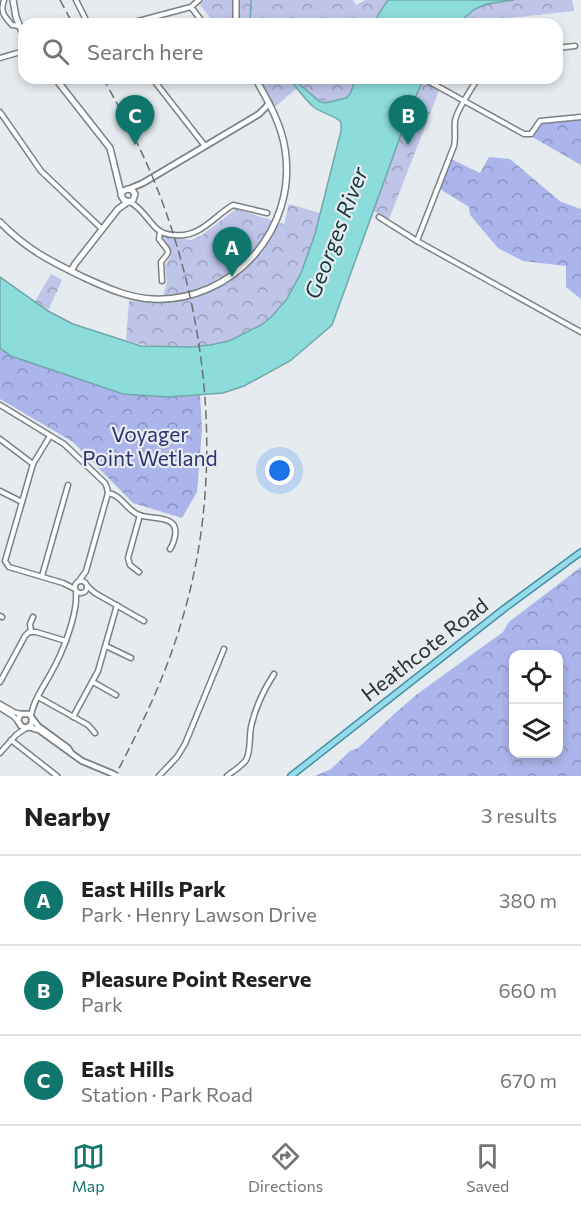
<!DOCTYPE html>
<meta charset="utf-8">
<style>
body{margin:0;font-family:Commissioner,sans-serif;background:#f6f6f6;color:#202124}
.controls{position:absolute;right:18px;bottom:18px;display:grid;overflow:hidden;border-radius:12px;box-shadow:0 3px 9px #0003}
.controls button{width:54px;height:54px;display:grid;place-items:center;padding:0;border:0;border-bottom:2px solid #e0e0e0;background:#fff;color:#202124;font:30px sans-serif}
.you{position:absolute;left:280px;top:471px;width:21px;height:21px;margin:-15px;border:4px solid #fff;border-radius:50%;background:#1a73e8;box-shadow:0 0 0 9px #1a73e833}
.badge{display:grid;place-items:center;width:39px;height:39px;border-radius:50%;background:#0f766e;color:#fff;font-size:20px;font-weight:700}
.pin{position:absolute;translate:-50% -50px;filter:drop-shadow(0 2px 3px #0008)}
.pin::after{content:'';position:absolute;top:32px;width:21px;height:18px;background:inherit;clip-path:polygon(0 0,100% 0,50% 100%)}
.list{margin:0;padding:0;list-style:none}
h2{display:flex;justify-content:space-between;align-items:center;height:78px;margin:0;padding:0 24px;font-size:26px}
h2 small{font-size:20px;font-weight:400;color:#757577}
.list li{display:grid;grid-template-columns:39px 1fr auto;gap:18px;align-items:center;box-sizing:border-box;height:90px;padding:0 24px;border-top:2px solid #e0e0e0}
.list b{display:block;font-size:22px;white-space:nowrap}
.list p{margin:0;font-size:20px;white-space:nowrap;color:#757577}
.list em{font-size:20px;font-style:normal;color:#757577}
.icon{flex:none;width:33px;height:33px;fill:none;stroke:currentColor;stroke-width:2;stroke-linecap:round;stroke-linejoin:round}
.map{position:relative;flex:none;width:581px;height:776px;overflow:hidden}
.search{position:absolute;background:#fff;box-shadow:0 3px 9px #0003;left:18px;right:18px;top:18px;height:66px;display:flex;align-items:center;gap:15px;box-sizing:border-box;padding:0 21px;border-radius:18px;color:#757577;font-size:22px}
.sheet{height:348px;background:#fff}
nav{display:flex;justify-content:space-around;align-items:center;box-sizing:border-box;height:84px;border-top:2px solid #e0e0e0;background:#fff;font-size:16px;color:#757577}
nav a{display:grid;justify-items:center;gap:3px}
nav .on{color:#0f766e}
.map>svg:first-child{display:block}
</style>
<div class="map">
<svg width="581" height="776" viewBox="0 0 581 776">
<defs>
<pattern id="forest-crowns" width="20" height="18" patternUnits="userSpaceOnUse" patternTransform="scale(1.5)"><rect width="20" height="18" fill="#abb4eb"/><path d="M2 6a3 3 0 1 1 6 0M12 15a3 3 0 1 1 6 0" fill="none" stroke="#8c93bf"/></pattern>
<pattern id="park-crowns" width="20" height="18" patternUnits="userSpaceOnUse" patternTransform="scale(1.5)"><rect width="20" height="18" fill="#bec5e8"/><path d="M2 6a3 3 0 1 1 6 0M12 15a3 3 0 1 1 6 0" fill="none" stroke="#9ba0bd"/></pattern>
</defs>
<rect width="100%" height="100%" fill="#e5ebef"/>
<g fill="url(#forest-crowns)" fill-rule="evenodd">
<polygon points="581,117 581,165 529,135 537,123"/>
<polygon points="489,157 510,159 561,202 581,209 581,299 566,287 566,266 523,261 498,248 470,215 469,207 440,189 451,159 480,173"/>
<polygon points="0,348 11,356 123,394 168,397 200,395 202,430 197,492 182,518 133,503 73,442 0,399"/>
<path d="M 581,567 L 581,776 L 315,776 L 331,769 L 350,751 L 358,748 L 393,715 L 416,695 L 503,632 L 509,622 ZM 514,654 L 558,654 L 558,754 L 514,754 Z"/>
</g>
<g fill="url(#park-crowns)">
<polygon points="204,0 353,0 356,5 366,0 388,0 378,15 375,24 215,24 200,5"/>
<polygon points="514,0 572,0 574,11 502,19 491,24 457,24 475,9 487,4"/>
<polygon points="259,78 289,78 297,88 275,107"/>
<polygon points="292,78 356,78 350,94 346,98 325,103 319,101"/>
<polygon points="423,78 444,78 389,219 373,211 411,107"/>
<path d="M 289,204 L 320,213 C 302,288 272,346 186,347 C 165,348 146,347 126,340 L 129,301 L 162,302 L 167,282 L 165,266 L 171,256 L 170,250 L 161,238 L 163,236 L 191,240 L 202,235 L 236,209 L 284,224 Z"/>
<polygon points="51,274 62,280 48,311 34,303"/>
</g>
<g fill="#8cdcdc" stroke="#70a8a9" stroke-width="1.5">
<polygon points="388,0 514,0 487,4 475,9 457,24 375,24 378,15"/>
<path d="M 289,78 L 292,78 L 319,101 L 325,103 L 346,98 L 350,94 L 356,78 L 424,78 L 411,107 L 332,325 L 290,361 L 244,386 L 223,393 L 168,397 L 123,394 L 11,356 L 0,348 L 0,277 L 48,311 L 73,324 L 141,346 L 192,347 L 210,345 L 229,341 L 261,325 L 271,317 L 286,300 L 301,273 L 315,234 L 341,131 L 341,122 C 334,115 324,114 315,108 C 305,100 297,88 289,78 Z"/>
</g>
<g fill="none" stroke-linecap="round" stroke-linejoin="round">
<polyline stroke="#70a8a9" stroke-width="1.5" points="250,24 251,0"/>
<defs>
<g id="minor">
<path d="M 4,0 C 0,12 4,16 12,25 L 19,26"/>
<polyline points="76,0 88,24"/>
<polyline points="191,7 204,24"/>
<polyline points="127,24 191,7 199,0"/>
<polyline points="557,48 575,46"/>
<polyline points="0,58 24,51"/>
<polyline points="152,78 205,146"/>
<polyline points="428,81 524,134 531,134 540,121 581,117"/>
<polyline points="0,112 41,171 102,229"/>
<path d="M 130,202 C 142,208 148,221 157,229 C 163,234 169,235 175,235 C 200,238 214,216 233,205 L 267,213"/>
<polyline points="379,217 417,241 581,332"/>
<path d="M 160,232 L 159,239 C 169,253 172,249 161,262 L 162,281"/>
<path d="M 417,241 L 454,146 C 456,137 454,130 455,121 C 456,111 472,88 478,78"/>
<polyline points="0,405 64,444 105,483 107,488 108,493 86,571 79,581"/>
<polyline points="50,436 33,464 5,561 9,567 63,583 75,589"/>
<polyline points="0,439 33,464"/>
<polyline points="0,491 22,502"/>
<path d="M 108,493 C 122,495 126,510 139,515 C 152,520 179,514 175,536 C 174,541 173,545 170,549"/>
<polyline points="139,572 130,565 128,558 140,515"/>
<polyline points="42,576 68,485"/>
<circle cx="81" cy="587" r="6"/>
<polyline points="87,586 95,593 144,621"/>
<polyline points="0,616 2,617"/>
<polyline points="31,632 30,624 33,617"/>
<polyline points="106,646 131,658"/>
<polyline points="0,682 25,636 29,632 36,632 66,641"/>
<polyline points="93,682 116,695"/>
<polyline points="38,697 88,725 95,733"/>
<polyline points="0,704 14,712 21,714"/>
<polyline points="0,708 13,716 18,721"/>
<path d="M 31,716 C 33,701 44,686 51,673 C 62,654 78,614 76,592"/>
<polyline points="73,717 98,671 117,605"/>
<polyline points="11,740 57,776"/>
<polyline points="0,753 16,735 26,728"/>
<polyline points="159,776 177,757 185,744 224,649"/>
<path d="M 227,776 C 233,771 241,767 246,760 C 251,752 249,737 251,727 C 255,708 263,691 274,674"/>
</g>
<g id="tertiary">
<polyline points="129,189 143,183 259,114 266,107 269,103"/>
<polyline points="32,720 31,725 26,728 21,726 18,721 19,717 21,714 29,714 38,726 68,748 71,753"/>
<polyline points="28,727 39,730 82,761 111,773"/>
</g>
<g id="secondary">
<polyline points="13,0 16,17 24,37"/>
<polyline points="236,0 236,24"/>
<polyline points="55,78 110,148 122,197 124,200 129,202 133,200 135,194 132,190 128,189 123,191 121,195"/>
<path d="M 0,222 C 26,249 50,261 83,277 C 105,287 128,298 152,299 C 233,303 298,229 285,149 C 281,123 268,101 255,78"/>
<polyline points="71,271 75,264 118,209 128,202"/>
</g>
<polyline id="primary" points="291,776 505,608 581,552"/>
</defs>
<use href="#minor" stroke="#7b8184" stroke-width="7"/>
<use href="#tertiary" stroke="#7b8184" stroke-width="8"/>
<use href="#secondary" stroke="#7b8184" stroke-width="8"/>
<use href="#primary" stroke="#448fa2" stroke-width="8"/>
<use href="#minor" stroke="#fff" stroke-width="4"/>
<use href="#tertiary" stroke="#fff" stroke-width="4.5"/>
<use href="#secondary" stroke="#fff" stroke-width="5"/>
<use href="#primary" stroke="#96dbec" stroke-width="5"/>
<g stroke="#6c6f72" stroke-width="1.5" stroke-dasharray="9 4.5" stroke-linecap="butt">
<polyline points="60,0 73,24"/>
<path d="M 103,78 C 123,114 142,150 157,188 C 209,321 224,475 184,613 C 168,671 143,723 115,776"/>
</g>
<defs>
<polyline id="tertiary-bridge" points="111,773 117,776"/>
</defs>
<use href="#tertiary-bridge" stroke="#7b8184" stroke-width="8" stroke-linecap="butt"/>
<use href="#tertiary-bridge" stroke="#fff" stroke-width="4.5"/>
</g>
<g text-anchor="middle" stroke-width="4.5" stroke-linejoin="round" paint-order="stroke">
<g font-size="21" fill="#2f3272" stroke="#e5ebef">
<text x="150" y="442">Voyager<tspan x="150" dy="24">Point Wetland</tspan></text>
</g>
<g font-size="21" fill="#2d2f31" stroke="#e5ebef">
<text transform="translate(425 650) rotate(-38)" y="7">Heathcote Road</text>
</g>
<g font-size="22" font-style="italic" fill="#133a3a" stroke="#e5ebef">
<text transform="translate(336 233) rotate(-69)" y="8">Georges River</text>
</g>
</g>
</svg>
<div class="controls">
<button><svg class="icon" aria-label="locate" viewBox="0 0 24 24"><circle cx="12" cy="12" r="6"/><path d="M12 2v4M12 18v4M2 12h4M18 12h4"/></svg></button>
<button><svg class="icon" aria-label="layers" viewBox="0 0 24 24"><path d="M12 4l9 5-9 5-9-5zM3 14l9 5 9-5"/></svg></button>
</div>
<div class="you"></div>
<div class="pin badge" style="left:232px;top:277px">A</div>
<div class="pin badge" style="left:408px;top:145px">B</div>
<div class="pin badge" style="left:135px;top:145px">C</div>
<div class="search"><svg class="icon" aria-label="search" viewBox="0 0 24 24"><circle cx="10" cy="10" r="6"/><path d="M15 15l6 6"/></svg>Search here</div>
</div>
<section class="sheet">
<h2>Nearby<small>3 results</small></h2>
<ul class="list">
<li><span class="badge">A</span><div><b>East Hills Park</b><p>Park · Henry Lawson Drive</p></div><em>380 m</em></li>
<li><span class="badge">B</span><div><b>Pleasure Point Reserve</b><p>Park</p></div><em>660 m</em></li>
<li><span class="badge">C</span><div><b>East Hills</b><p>Station · Park Road</p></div><em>670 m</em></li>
</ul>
</section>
<nav>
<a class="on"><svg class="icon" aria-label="map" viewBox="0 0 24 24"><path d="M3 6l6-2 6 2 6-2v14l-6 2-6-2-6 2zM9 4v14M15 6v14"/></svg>Map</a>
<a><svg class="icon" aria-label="directions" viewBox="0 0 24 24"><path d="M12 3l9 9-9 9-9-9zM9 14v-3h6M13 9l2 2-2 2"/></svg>Directions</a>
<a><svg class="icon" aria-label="saved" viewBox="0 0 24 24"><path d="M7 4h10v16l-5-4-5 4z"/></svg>Saved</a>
</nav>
